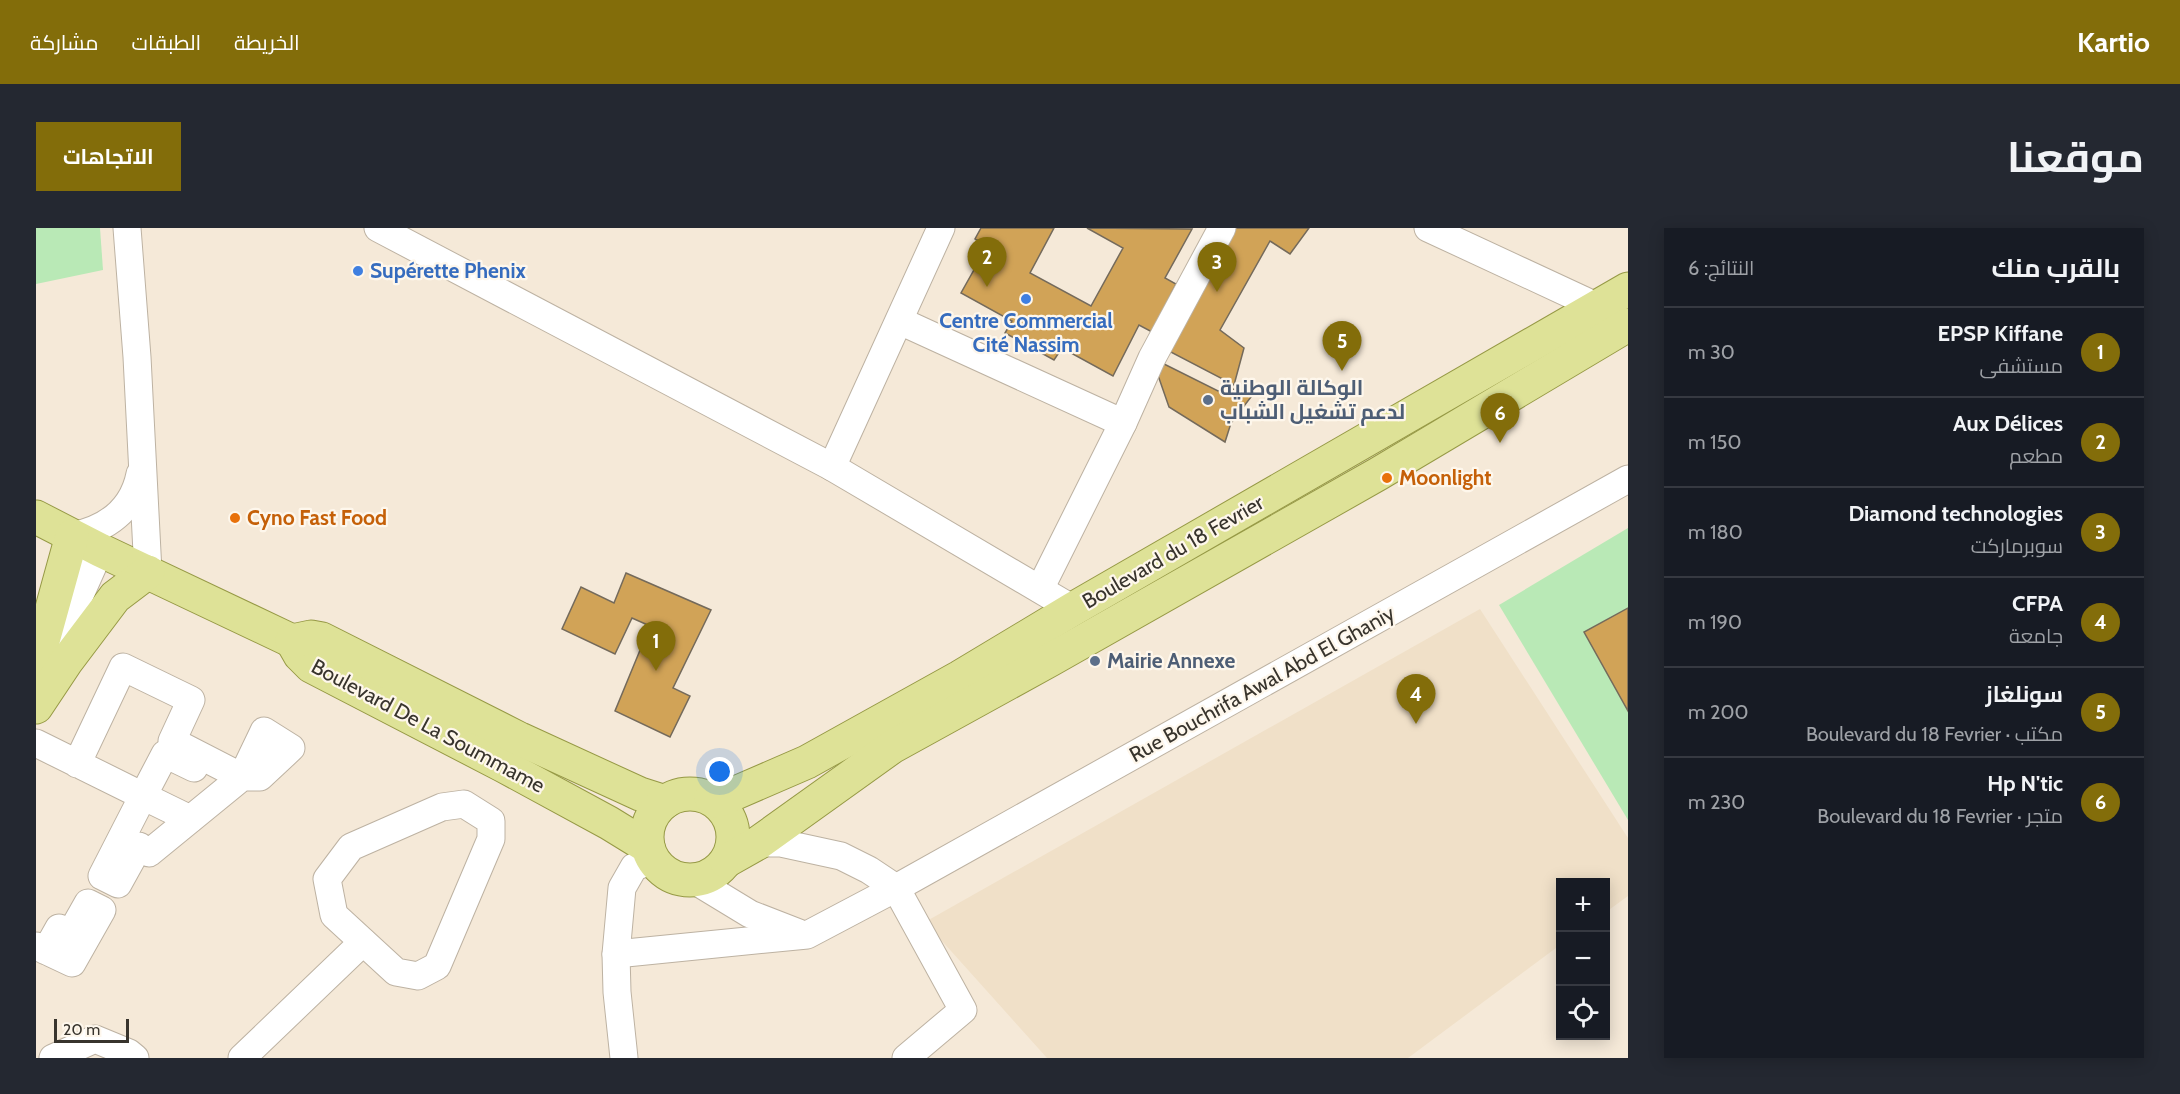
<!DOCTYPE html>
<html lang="ar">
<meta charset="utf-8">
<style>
body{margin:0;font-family:Cabin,Cairo,sans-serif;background:#242831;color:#f1f3f6;direction:rtl}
.controls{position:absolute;right:18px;bottom:18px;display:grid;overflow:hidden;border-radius:0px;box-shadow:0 3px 15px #0003}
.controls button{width:54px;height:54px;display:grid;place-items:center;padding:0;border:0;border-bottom:2px solid #363941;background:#171b24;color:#f1f3f6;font:30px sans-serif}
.scale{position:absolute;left:18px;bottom:15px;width:75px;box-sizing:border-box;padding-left:6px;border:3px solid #38342d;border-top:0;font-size:16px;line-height:21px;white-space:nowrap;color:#38342d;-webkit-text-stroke:4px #fef7ec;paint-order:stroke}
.you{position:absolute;left:684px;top:544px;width:21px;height:21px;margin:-15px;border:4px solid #fff;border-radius:50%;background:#1a73e8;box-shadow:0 0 0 9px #1a73e833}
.badge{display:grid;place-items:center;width:39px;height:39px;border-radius:50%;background:#836d0a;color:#fff;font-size:20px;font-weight:700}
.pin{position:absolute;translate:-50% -50px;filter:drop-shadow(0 2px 3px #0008)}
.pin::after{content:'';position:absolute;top:32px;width:21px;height:18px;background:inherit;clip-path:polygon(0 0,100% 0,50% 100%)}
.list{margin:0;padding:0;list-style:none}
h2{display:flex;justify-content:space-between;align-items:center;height:78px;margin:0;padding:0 24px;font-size:26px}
h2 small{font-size:20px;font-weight:400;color:#9ea1a6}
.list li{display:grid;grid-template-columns:39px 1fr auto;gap:18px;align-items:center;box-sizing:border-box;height:90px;padding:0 24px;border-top:2px solid #363941}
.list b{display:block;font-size:22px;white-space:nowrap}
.list p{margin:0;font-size:20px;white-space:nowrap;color:#9ea1a6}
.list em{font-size:20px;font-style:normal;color:#9ea1a6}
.icon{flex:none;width:33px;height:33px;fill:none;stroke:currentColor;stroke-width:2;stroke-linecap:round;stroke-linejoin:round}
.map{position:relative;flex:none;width:1592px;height:830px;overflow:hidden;direction:ltr;border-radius:0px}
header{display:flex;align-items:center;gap:36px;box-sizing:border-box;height:84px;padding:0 30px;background:#836d0a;color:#fff}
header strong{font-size:28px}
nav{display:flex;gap:33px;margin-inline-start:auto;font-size:21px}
.intro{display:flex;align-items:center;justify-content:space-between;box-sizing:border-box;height:144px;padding:0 36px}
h1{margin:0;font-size:42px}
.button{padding:15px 27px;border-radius:0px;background:#836d0a;color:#fff;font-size:21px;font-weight:700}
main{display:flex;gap:36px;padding:0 36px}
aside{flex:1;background:#171b24;border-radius:0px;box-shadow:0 3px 15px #0003}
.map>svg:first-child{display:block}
</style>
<header>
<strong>Kartio</strong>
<nav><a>الخريطة</a><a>الطبقات</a><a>مشاركة</a></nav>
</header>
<div class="intro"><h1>موقعنا</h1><a class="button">الاتجاهات</a></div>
<main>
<aside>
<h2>بالقرب منك<small>النتائج: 6</small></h2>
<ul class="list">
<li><span class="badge">1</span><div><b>EPSP Kiffane</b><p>مستشفى</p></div><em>30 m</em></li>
<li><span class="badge">2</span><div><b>Aux Délices</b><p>مطعم</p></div><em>150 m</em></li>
<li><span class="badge">3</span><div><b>Diamond technologies</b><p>سوبرماركت</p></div><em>180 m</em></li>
<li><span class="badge">4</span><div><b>CFPA</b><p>جامعة</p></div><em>190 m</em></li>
<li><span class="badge">5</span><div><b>سونلغاز</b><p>مكتب · Boulevard du 18 Fevrier</p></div><em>200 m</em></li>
<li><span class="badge">6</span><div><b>Hp N'tic</b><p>متجر · Boulevard du 18 Fevrier</p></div><em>230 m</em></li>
</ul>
</aside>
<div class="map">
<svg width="1592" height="830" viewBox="0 0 1592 830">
<rect width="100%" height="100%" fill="#f5e9d8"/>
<polygon fill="#f0e0c8" points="1444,381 1592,610 1592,668 1570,684 1570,654 1524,654 1524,717 1372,830 1011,830 889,694"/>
<g fill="#b9e9b6">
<polygon points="0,0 64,0 67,42 0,56"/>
<polygon points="1592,300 1592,592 1463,377"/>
</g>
<g fill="#d1a357" stroke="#746a5b" stroke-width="1.5">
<polygon points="945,0 1018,0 994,45 1055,78 1087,20 1051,0 1156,1 1129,50 1140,56 1116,104 1103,97 1077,148 1026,120 1018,132 969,105 976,93 925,65 952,17 939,11"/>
<polygon points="1190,0 1273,0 1254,26 1234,13 1184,102 1208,120 1198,157 1127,120"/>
<polygon points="1116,130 1182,163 1191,160 1218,165 1195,195 1189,214 1133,179"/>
<polygon points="590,345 675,382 637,460 654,468 634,509 579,483 614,398 596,390 579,426 526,401 545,359 578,375"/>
<polygon points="1592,380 1592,483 1548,404"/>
</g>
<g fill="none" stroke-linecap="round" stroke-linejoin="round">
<defs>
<g id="minor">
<polyline points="91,0 101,129 112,344"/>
<polyline points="342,0 796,239 1037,381"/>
<polyline points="1392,0 1562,79"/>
<polyline points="864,93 1087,195 1116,130 1186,0"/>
<polyline points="796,239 905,0"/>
<path d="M 36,308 C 71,301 97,282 104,246"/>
<polyline points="1004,361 1087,195"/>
<polyline points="10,443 64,322"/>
<polyline points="0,515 107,568 66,648 82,656 103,618 113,625 206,549 224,549 255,520 228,503 206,549 136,513 155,472 87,439 41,536"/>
<polygon points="428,576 455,593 455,611 401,738 382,748 360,744 298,687 291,651 315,619 406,579"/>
<polyline points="154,591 107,568 129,526 158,540"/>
<polyline points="722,615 745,615 805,628 833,642 860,660 927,782 870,830"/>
<polyline points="658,652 714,686 763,705"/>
<polyline points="0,718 36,735 66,682 52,675 35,705 23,700 10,723"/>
<polyline points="580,726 771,707 860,660 1592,251"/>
<polyline points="17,830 59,811 93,825 99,830"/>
<polyline points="206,830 327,714"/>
<polyline points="588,830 581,764 580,726 586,660 598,639 618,632"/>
</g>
<g id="major">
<polyline points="0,289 64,322 256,413"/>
<polyline points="256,413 264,427 275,438 468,538 573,595 612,619"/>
<polyline points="256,413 275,409 286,411 484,511 604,566 629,574"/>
<polyline points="0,438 36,308"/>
<polyline points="0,479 30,434 79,369 112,344"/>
<circle cx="654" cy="609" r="43"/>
<polyline points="675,570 681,573 771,534 924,449 1037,381 1592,61"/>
<polyline points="690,633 722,615 856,519 1014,432 1342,246 1592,97"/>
</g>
</defs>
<use href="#minor" stroke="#bdb2a2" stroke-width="29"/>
<use href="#major" stroke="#969945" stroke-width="35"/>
<use href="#minor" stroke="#fff" stroke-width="27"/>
<use href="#major" stroke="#dee297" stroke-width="33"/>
</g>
<g fill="#3f7fe0" stroke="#fef7ec" stroke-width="2">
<circle cx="322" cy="43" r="6"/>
<circle cx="990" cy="71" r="6"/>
</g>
<g fill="#5c6f8a" stroke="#fef7ec" stroke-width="2">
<circle cx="1172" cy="172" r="6"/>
<circle cx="1059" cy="433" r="6"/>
</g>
<g fill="#e8710a" stroke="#fef7ec" stroke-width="2">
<circle cx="1351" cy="250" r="6"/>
<circle cx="199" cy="290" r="6"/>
</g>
<g text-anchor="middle" stroke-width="4.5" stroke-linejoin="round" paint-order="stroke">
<g font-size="21" font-weight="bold" fill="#366cbe" stroke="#fef7ec" text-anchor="start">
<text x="334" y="50">Supérette Phenix</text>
<text x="990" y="100" text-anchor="middle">Centre Commercial<tspan x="990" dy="24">Cité Nassim</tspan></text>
</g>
<g font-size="21" font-weight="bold" fill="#4e5e75" stroke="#fef7ec" text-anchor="start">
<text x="1184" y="167">الوكالة الوطنية<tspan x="1184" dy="24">لدعم تشغيل الشباب</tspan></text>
<text x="1071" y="440">Mairie Annexe</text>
</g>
<g font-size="21" font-weight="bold" fill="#c56008" stroke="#fef7ec" text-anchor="start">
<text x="1363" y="257">Moonlight</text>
<text x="211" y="297">Cyno Fast Food</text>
</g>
<g font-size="21" fill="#38342d" stroke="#fef7ec">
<text transform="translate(1137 324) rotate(-30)" y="7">Boulevard du 18 Fevrier</text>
<text transform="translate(1226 456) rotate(-29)" y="7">Rue Bouchrifa Awal Abd El Ghaniy</text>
<text transform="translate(392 498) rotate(28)" y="7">Boulevard De La Soummame</text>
</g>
</g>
</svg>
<div class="controls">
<button>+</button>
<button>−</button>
<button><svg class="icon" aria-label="locate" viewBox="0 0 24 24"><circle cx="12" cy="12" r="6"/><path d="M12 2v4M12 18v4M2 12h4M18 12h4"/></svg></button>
</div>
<div class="scale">20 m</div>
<div class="you"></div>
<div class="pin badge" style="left:620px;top:443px">1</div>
<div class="pin badge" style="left:951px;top:59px">2</div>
<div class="pin badge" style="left:1181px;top:64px">3</div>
<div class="pin badge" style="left:1380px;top:496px">4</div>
<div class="pin badge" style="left:1306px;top:143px">5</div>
<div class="pin badge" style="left:1464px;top:215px">6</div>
</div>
</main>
